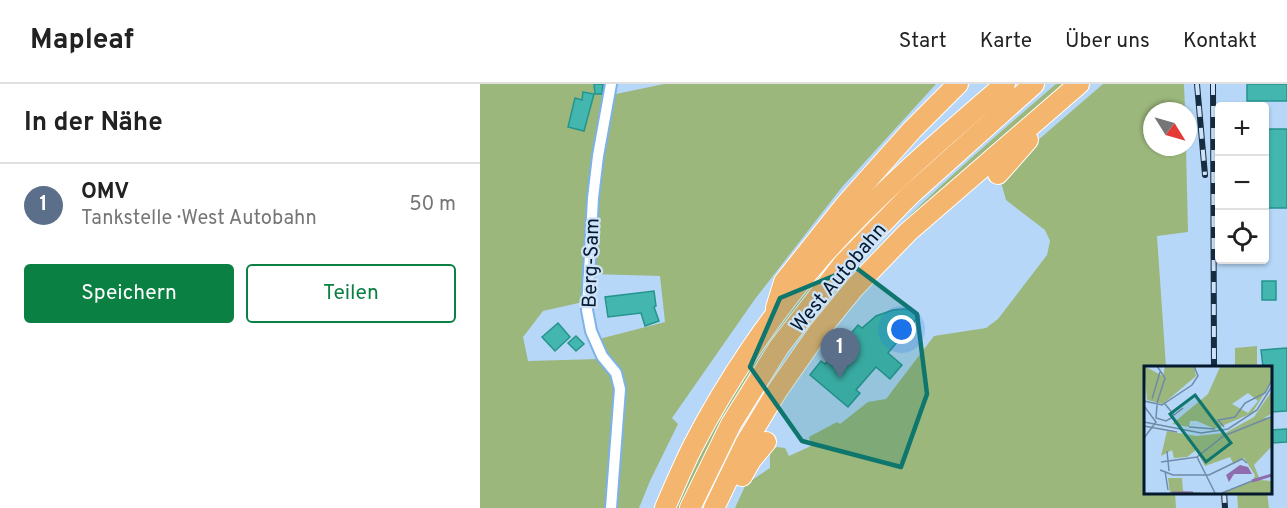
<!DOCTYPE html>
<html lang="de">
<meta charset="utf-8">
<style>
body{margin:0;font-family:Overpass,sans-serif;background:#f6f6f6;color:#222}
.controls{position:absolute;right:18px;top:18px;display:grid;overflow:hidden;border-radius:6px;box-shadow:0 2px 4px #0004}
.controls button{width:54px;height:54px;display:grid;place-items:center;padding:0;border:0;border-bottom:2px solid #e0e0e0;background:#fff;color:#222;font:30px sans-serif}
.compass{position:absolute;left:663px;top:18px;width:54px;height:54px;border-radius:50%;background:#fff;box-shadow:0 2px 4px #0004;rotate:127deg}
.you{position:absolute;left:422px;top:246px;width:21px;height:21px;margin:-15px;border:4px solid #fff;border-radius:50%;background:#1a73e8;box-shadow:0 0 0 9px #1a73e833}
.badge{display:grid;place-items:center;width:39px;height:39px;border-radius:50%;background:#0b8043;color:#fff;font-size:20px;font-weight:700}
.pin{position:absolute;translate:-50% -50px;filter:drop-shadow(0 2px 3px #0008)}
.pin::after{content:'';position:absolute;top:32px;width:21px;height:18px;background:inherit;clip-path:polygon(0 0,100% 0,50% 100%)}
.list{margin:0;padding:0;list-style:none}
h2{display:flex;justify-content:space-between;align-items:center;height:78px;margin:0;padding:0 24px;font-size:26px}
h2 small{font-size:20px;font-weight:400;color:#767676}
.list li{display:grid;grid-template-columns:39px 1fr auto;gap:18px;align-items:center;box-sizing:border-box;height:84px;padding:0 24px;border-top:2px solid #e0e0e0}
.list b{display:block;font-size:22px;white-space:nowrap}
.list p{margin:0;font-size:20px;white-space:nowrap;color:#767676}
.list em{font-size:20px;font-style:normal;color:#767676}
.actions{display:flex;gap:12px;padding:18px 24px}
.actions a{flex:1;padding:14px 0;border:2px solid #0b8043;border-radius:6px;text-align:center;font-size:21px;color:#0b8043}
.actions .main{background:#0b8043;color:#fff}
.icon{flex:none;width:33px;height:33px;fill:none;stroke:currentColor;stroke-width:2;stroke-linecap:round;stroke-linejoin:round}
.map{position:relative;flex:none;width:807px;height:424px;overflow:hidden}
header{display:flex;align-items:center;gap:36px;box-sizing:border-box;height:84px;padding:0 30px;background:#fff;border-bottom:2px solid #e0e0e0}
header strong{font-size:28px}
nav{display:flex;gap:33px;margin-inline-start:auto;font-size:21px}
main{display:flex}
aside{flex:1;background:#fff}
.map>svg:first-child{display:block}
</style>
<header>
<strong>Mapleaf</strong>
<nav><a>Start</a><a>Karte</a><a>Über uns</a><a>Kontakt</a></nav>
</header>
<main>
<aside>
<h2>In der Nähe<small></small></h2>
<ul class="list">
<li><span class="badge" style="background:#5c6f8a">1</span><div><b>OMV</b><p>Tankstelle · West Autobahn</p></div><em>50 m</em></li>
</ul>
<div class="actions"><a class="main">Speichern</a><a>Teilen</a></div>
</aside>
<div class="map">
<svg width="807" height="424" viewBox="0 0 807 424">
<rect width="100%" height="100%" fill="#b7d7f8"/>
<g fill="#9bb77b" fill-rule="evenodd">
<path d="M 0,0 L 129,0 L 136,10 L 184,0 L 456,0 L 362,103 L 275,215 L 192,334 L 198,340 L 170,397 L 159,424 L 0,424 ZM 112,190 L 180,192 L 185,238 L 119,255 L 119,275 L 48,277 L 43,253 L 63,227 L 103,218 Z"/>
<path d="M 576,0 L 585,0 L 372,191 C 435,122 505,61 576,0 Z"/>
<polygon points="623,0 704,0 705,27 672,27 672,63 706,63 708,148 677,152 686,283 666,283 666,408 695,408 696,424 255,424 266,400 290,384 290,366 297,363 305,364 309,372 331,362 329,353 357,338 360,340 388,318 406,315 454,252 506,244 518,235 567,171 570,157 565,146 526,116 521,98 542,70"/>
<polygon points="524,12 525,14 368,161 314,227 260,306 219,382 201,424 194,424 211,382 256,304 310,225 365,159 435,89"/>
<polygon points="777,262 777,283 755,283 755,264"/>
<polygon points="757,408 787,408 789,424 758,424"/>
</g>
<g fill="#43b7af" stroke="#25948d" stroke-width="1.5">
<polygon points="114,0 123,0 122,10 115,10"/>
<rect x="767" y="0" width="40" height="17"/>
<polygon points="103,8 114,10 104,47 88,43 95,14 102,16"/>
<rect x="784" y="45" width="23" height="79"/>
<rect x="782" y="197" width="14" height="19"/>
<polygon points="174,207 176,222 174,223 179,237 165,242 161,229 128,233 125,213"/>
<polygon points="422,225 431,225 439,232 408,269 422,281 410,295 396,283 376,306 380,309 368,323 330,291 341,277 345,280 378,241 382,244 396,232 413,226"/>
<polygon points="78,239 90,253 75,267 62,253"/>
<polygon points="96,252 104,260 96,267 88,259"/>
<polygon points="807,264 807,327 790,328 790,283 783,283 781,266"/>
<polygon points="807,345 807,358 792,359 791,346"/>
</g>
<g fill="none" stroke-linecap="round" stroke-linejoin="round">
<defs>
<polyline id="minor" points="131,0 118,72 113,114 107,226 111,247 122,272 136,289 140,305 131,424"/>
<g id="motorway">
<polyline points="518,90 548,56"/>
<polyline points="296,224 304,198 366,120 432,46 478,0"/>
<polyline points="262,392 271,376 286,358"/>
<path d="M 185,424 C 194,403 203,382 213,362 C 247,296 294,227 343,171 C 398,109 462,55 525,0"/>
<polyline points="210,424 251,340 299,263 363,180 430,111 554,0"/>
<polyline points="234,424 265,360 297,307 339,247 374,204 428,148 599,0"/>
</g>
</defs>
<use href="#minor" stroke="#7cb2e7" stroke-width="14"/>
<use href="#motorway" stroke="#fff" stroke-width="22"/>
<use href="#minor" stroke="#fff" stroke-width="10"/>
<use href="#motorway" stroke="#f4b56e" stroke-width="20"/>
<defs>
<g id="rail">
<polyline points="717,0 725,91"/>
<polyline points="733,0 734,283"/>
<polyline points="744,408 745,424"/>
</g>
</defs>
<use href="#rail" stroke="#162c41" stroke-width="6"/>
<use href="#rail" stroke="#cee3f9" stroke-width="4" stroke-dasharray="11" stroke-linecap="butt"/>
</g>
<path fill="#0f766e" fill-opacity="0.2" stroke="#0f766e" stroke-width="4.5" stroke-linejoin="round" d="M 375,183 L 437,230 L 447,310 L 421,383 L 322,357 L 270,283 L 300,214 Z"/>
<g text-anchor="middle" stroke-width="4.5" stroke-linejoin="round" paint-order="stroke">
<g font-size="20" fill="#04192d" stroke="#cee3f9">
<text transform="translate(110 179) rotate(-88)" y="7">Berg-Sam</text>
<text transform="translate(358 193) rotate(-50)" y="7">West Autobahn</text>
</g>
</g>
<g transform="translate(664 282)">
<rect width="128" height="128" fill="#b7d7f8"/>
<path d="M 0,0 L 19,10 L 21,0 L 50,0 L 52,10 L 19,38 L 3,34 ZM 89,0 L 127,0 L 127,17 L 108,47 L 71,63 L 53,55 L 46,55 L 45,61 L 28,58 L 64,28 L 76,1 ZM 104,27 L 114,35 L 104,47 L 88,38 ZM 127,26 L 127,48 L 120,52 L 127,51 L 127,81 L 110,99 L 116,114 L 127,115 L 127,127 L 79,127 L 109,115 L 111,109 L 100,92 L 89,97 L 86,91 L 61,100 L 52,84 L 43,91 L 30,92 L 28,84 L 17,90 L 23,65 L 52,70 L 81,67 L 110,51 ZM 24,112 L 38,112 L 39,125 L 59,127 L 26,127 Z" fill="#9bb77b" fill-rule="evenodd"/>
<path d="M 96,99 L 104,101 L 108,108 L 90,108 L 85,116 L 82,109 Z" fill="#8f6cad"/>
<path fill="none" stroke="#8f6cad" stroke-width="3" d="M 108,115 L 128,109M 28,127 L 49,127"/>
<path fill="none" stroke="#6f8ba7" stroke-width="1.5" d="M 8,33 L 16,6M 0,35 L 18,39 L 48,19 L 54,10 L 50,0M 13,37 L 21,12 L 13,0M 21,38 L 30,49 L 39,42M 13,39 L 12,52 L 22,55 L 29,51M 0,40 L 12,56 L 0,72M 0,56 L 57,67 L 84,63 L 113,44 L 128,20M 0,60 L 33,66M 45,61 L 71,63M 80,61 L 74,54 L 91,51 L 101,37 L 121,27 L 128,14M 82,69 L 127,51M 23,85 L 25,105M 53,91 L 82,68M 17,96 L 53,91 L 71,127M 16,104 L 29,109 L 65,109 L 98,93 L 103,97M 21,105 L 24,124M 78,127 L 108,115"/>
<path fill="#0f766e" fill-opacity="0.15" stroke="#0f766e" stroke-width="3" d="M 51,29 L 87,77 L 62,96 L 26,48 Z"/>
<rect width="128" height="128" fill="none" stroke="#04192d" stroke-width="3"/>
</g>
</svg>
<div class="controls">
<button>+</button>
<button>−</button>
<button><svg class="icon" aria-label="locate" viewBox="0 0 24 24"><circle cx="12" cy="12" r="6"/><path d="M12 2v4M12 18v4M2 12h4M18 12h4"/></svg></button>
</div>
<svg class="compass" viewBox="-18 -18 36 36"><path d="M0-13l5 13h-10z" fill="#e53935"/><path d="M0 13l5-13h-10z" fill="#767676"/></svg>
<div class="you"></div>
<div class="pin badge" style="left:360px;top:294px;background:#5c6f8a">1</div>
</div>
</main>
